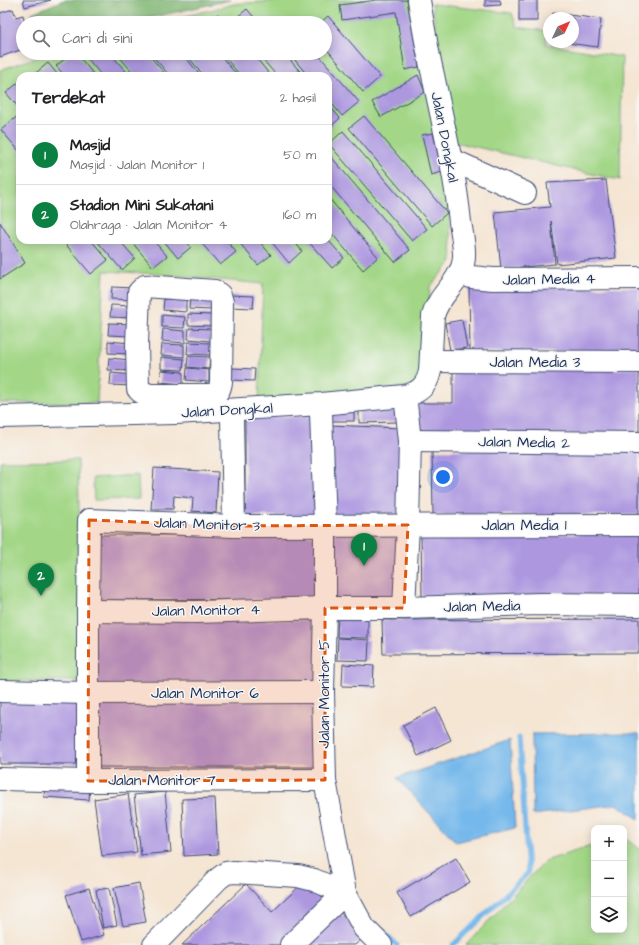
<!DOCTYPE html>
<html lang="id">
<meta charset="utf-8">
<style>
body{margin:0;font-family:"Architects Daughter",sans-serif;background:#f2f2f2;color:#202124}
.controls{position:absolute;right:12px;bottom:12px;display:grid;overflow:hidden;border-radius:8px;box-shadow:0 2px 10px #0003}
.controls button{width:36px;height:36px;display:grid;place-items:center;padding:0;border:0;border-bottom:1px solid #e0e0e0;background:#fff;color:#202124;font:20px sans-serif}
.compass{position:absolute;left:543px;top:12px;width:36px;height:36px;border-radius:50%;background:#fff;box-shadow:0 2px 10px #0003;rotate:46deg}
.you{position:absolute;left:443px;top:477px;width:14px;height:14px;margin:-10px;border:3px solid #fff;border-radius:50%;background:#1a73e8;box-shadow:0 0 0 6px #1a73e833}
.badge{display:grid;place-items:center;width:26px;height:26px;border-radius:50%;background:#0b8043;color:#fff;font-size:13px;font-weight:700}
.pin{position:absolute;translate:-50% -33px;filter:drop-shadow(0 1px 2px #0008)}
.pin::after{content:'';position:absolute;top:21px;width:14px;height:12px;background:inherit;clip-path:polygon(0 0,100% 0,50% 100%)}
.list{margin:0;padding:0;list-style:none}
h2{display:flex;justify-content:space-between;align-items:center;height:52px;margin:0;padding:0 16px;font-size:17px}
h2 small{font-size:13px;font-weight:400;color:#757577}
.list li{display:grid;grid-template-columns:26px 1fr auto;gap:12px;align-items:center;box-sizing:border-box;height:60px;padding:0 16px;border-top:1px solid #e0e0e0}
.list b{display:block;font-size:15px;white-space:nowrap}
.list p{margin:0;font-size:13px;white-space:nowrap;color:#757577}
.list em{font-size:13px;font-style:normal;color:#757577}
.icon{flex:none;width:22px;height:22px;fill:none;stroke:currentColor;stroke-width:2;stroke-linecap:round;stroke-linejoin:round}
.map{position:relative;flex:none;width:639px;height:945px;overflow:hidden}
.search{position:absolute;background:#fff;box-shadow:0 2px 10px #0003;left:16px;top:16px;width:316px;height:44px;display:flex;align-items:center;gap:10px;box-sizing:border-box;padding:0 14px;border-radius:22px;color:#757577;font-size:15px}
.panel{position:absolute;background:#fff;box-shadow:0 2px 10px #0003;left:16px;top:72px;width:316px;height:172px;border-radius:12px}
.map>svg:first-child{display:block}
</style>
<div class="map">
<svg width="639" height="945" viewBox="0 0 639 945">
<rect width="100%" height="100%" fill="#f6f6f2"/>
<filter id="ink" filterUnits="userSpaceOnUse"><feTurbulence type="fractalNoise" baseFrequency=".025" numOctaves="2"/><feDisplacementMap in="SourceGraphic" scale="8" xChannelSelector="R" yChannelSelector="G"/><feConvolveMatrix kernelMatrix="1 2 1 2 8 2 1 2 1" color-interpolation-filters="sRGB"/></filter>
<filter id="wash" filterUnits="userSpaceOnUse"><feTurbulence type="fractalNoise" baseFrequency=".012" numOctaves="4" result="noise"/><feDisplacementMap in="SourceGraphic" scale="16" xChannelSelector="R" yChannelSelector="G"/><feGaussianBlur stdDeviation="0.9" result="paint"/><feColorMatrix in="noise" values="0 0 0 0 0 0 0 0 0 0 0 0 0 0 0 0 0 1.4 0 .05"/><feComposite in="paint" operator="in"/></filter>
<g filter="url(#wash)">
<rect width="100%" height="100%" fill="#f5e5d3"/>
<g fill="#a3d787" stroke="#5f8372" fill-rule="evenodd">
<path d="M 290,0 L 413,0 L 448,191 L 452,261 L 430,287 L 425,370 L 411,387 L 259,400 L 263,284 L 159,274 L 104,271 L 97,403 L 0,403 L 0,70 L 49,53 L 325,53 L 325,23 L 159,23 L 234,4 ZM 20,76 L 328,76 L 328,240 L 20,240 Z"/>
<polygon points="432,4 512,13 517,27 547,31 546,44 622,57 620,180 587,173 451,141"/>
<polygon points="78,460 83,681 0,681 0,461"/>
<polygon points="138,475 139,499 94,500 93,478"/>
<polygon points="624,838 639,848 639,945 466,945 545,861 594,845 594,930 624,930"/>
</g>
<polygon fill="#82b874" stroke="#4e7469" points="64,0 230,0 127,23 36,23 32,13"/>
<g fill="#75b8eb" stroke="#4874a4">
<polygon points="639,733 639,819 616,804 533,815 532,734"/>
<polygon points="510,740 515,828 456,842 397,778"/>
</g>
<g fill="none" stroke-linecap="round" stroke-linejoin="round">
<g stroke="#75b8eb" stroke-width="5">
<polyline points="376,932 380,928 397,945"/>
<polyline points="453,945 528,873 519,737"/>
</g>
</g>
<g id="blocks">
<g fill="#ad98e0">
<polygon points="23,0 51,0 25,7"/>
<polygon points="377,0 407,0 419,67 405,70 396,12 342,20 340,5"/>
<polygon points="485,0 500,0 501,5 485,6"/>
<rect x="519" y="0" width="18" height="21"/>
<polygon points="13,9 16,17 23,15 25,23 23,23 23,49 0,57 0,13"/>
<polygon points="247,9 259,23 231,23 231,22"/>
<polygon points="553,13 601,19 598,47 567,43 573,42 573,18 552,18"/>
<polygon points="218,14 226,23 207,23"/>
<polygon points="328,16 380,77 363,92 325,47 325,23 320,23"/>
<polygon points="72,53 76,53 95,76 65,76 56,66"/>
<polygon points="90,53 110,53 130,76 102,76 86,57"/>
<polygon points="116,53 147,53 167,76 136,76"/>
<polygon points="150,53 182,53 201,76 170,76"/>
<polygon points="185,53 218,53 238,76 204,76"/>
<polygon points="221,53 252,53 271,76 241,76"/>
<polygon points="257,53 284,53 304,76 277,76"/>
<polygon points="289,53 317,53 359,102 342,116 328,99 328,76 308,76"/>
<polygon points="48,63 59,76 32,76"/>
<polygon points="418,75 425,92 381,117 372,102"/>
<polygon points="20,81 20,109 6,93"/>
<polygon points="328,104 340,118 328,129"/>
<polygon points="20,114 20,152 1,130"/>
<polygon points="364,116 447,213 432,226 349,128"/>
<polygon points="343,131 427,229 412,241 329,144"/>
<polygon points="433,133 442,172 431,175 422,135"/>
<polygon points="328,153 410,250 395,262 328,183"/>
<polygon points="606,180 616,258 557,264 551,221 555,264 501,269 495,212 550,207 547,183"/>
<polygon points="328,197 378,257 363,270 328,229"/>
<polygon points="0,222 25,263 0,279"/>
<polygon points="62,240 91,240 108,260 91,274"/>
<polygon points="96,240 119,240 135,258 122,270"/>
<polygon points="130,240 153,240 167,256 153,267"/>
<polygon points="163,240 185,240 191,247 178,258"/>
<polygon points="199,240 226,240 236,252 220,265"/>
<polygon points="237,240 258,240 271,255 258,265"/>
<polygon points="270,240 293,240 302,251 289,263"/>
<polygon points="307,240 328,240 344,258 332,268"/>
<polygon points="112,287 134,288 134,300 111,299"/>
<polygon points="469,287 639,287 639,352 470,352"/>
<polygon points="231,295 254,296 253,308 230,307"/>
<polygon points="190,297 212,298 212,310 189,309"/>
<polygon points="164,299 186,300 186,312 163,310"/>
<polygon points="111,305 133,306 132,318 110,317"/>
<polygon points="188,314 211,315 210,326 188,325"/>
<polygon points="162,315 185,317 184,328 162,327"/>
<polygon points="462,320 467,348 450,350 445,323"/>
<polygon points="109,323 132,324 131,336 108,335"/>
<polygon points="189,328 211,329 210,341 188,339"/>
<polygon points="163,329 185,331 185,343 162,341"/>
<polygon points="108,341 131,343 130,354 108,353"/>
<polygon points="188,342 210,343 210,355 187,354"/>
<polygon points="162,344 184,345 184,357 161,355"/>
<polygon points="188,356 210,357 209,369 187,367"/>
<polygon points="161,357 184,359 183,370 161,369"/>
<polygon points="109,358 131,360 131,371 108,370"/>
<polygon points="187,368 209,370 209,382 186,380"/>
<polygon points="232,368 255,369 254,381 232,380"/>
<polygon points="639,369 639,434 417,435 417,403 453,403 453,370"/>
<polygon points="161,370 183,372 183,384 160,382"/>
<polygon points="111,373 133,375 132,386 110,385"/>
<polygon points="397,406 397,422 359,423 359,407"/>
<rect x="331" y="409" width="23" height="12"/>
<polygon points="317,416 317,516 245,516 245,417"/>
<polygon points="329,425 401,428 401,518 329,518"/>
<polygon points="432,450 639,450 639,515 433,515"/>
<polygon points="154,468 218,472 216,513 192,511 193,498 174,496 173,509 151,509"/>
<polygon points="328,530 400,531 398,603 330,602"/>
<polygon points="639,534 639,599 422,599 421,535"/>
<polygon points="98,535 308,535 321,536 322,599 98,600"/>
<polygon points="338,616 368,617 368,638 337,637"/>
<polygon points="639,619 639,653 383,654 382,620"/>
<polygon points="90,620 318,620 319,685 91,685"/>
<polygon points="338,638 369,640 368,661 337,660"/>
<polygon points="343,664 374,666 373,687 342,686"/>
<polygon points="0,699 83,699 84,764 0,764"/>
<polygon points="318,701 318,767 90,767 90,702"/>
<polygon points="436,708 451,740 418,756 403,725"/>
<polygon points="45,783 90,785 89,800 44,797"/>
<polygon points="165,792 171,852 141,855 134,795"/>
<polygon points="128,794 137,852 102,856 94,799"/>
<polygon points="215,798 218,854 184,856 182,799"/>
<polygon points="456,858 470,882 411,917 397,893"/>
<polygon points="306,880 329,904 286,945 182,945 246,884 272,912"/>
<polygon points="139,883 146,922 123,926 114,888"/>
<polygon points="89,888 104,935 81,942 66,895"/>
<polygon points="109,888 117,925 103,928 96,890"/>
<polygon points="337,909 364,937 355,945 299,945"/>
</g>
</g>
</g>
<g filter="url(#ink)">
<use href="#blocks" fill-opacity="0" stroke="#3c4a70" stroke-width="1"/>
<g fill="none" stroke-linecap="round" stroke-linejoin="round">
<defs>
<g id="minor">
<polyline points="450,159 525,193"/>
<polyline points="459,273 471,277 493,279 639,278"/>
<path d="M 145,286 L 215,291 L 220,295 L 222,302 L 221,382 C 220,390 218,393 211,395 L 150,395 L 141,392 L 138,389 L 137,344 L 139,292 Z"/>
<polyline points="431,361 639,362"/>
<polyline points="321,413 325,526 325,608 323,692 325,780 345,893 364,928 381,945"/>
<path d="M 0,417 L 176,413 L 321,404 L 404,396 C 419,393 427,386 430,371 L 433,316 C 438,295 459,283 463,264 C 466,253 462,234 460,222 C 455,172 443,124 433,75 C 427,50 423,25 419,0"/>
<polyline points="232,417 234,526"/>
<polyline points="410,441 639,443"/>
<polyline points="404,608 408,525 410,441 406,404"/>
<polyline points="88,611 196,612 325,608 404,608 541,604 639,605"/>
<polyline points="0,691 87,693 323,692"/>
<polyline points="0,779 88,781 325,780"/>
<polyline points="88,781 88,611 89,520 234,526 639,525"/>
<polyline points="154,945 218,879 226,873 234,872 298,876 314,880 345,893"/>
<polyline points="291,945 345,893"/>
</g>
</defs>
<use href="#minor" stroke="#3c4a70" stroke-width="24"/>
<use href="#minor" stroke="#fff" stroke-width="22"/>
</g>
</g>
<path fill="#de5710" fill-opacity="0.2" stroke="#de5710" stroke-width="3" stroke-dasharray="8 5" stroke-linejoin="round" d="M 89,520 L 234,526 L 408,525 L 404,608 L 325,608 L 325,780 L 88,781 Z"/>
<g text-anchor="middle" stroke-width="3" stroke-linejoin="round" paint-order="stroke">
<g font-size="15" fill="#1b2f5e" stroke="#f6f6f2">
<text transform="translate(445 137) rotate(79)" y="5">Jalan Dongkal</text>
<text transform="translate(549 279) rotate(-1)" y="5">Jalan Media 4</text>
<text x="535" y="367">Jalan Media 3</text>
<text transform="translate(227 410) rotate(-3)" y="5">Jalan Dongkal</text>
<text transform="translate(524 442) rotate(1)" y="5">Jalan Media 2</text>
<text transform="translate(207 524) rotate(2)" y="5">Jalan Monitor 3</text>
<text x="524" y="530">Jalan Media 1</text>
<text transform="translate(482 606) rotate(-1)" y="5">Jalan Media</text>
<text transform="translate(206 610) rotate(-1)" y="5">Jalan Monitor 4</text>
<text x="205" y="698">Jalan Monitor 6</text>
<text transform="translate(324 694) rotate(-90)" y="5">Jalan Monitor 5</text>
<text x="162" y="785">Jalan Monitor 7</text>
</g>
</g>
</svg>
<div class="controls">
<button>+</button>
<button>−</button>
<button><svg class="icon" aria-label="layers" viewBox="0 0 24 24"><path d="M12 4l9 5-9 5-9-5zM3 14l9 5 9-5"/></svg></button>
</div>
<svg class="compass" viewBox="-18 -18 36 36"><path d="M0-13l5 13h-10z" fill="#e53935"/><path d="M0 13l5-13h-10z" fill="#757577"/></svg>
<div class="you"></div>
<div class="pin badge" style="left:364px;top:566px">1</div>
<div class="pin badge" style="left:41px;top:596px">2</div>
<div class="search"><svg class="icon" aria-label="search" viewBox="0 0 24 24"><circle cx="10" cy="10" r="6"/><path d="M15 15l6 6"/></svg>Cari di sini</div>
<section class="panel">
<h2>Terdekat<small>2 hasil</small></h2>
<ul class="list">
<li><span class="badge">1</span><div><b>Masjid</b><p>Masjid · Jalan Monitor 1</p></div><em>50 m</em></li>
<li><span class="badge">2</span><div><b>Stadion Mini Sukatani</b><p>Olahraga · Jalan Monitor 4</p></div><em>160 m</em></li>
</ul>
</section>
</div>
